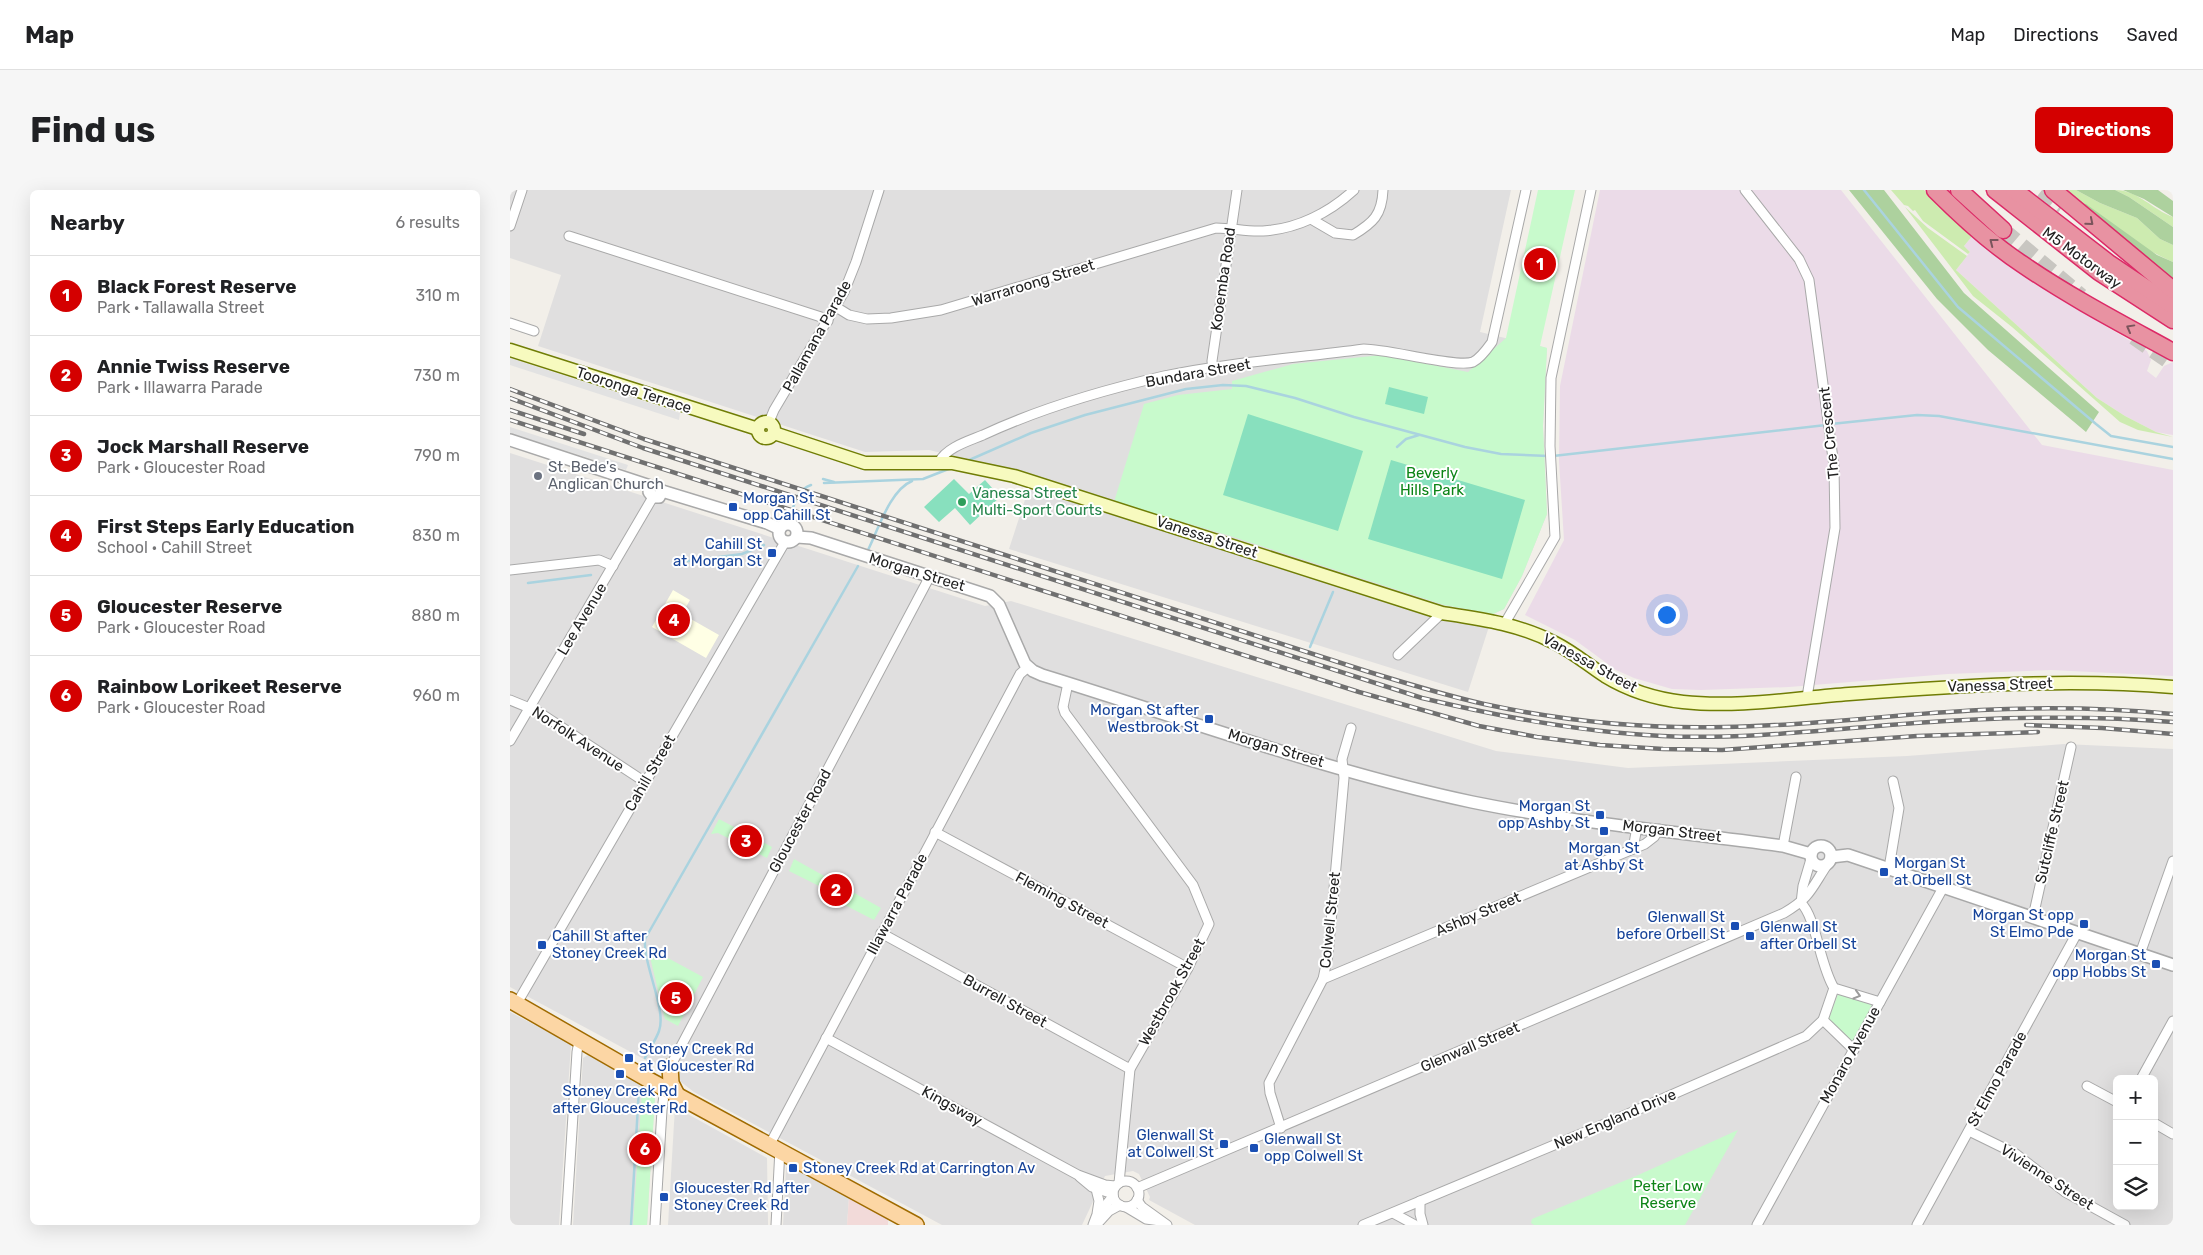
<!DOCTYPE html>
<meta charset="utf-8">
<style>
body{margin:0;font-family:Rubik,sans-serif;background:#f6f6f6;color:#202124}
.controls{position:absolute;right:15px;bottom:15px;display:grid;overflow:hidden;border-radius:8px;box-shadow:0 5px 20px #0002}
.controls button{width:45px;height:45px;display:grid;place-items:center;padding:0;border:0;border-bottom:1px solid #e0e0e0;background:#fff;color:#202124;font:25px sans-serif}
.you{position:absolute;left:1156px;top:424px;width:18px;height:18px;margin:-12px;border:4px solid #fff;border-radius:50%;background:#1a73e8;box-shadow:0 0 0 8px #1a73e833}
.badge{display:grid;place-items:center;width:32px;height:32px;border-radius:50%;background:#d40000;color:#fff;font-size:16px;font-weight:700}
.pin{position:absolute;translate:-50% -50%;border:2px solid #fff;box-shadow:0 1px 5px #0006}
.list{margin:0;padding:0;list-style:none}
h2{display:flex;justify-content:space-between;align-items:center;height:65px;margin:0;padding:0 20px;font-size:21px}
h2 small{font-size:16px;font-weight:400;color:#757577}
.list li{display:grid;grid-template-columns:32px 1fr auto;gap:15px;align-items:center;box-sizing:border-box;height:80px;padding:0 20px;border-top:1px solid #e0e0e0}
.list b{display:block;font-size:19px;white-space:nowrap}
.list p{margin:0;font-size:16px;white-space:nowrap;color:#757577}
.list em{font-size:16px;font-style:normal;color:#757577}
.icon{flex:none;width:28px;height:28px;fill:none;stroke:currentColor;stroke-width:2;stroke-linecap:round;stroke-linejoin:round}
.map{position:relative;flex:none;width:1663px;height:1035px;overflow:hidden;border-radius:8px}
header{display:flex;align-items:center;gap:30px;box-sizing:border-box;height:70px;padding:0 25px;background:#fff;border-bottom:1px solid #e0e0e0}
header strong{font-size:24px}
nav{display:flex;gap:28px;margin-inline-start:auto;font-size:18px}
.intro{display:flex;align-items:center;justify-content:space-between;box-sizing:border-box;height:120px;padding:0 30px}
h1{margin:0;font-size:35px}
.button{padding:12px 22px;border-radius:8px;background:#d40000;color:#fff;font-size:18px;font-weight:700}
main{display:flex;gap:30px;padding:0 30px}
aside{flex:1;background:#fff;border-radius:8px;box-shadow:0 5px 20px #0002}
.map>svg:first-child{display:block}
</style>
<header>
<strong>Map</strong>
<nav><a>Map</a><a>Directions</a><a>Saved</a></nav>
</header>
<div class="intro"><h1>Find us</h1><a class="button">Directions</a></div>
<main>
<aside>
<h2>Nearby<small>6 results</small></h2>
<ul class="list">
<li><span class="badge">1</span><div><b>Black Forest Reserve</b><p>Park · Tallawalla Street</p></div><em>310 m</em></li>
<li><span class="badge">2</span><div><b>Annie Twiss Reserve</b><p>Park · Illawarra Parade</p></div><em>730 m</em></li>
<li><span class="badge">3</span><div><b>Jock Marshall Reserve</b><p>Park · Gloucester Road</p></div><em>790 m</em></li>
<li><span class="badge">4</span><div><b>First Steps Early Education</b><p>School · Cahill Street</p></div><em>830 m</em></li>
<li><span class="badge">5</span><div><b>Gloucester Reserve</b><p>Park · Gloucester Road</p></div><em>880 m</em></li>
<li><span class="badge">6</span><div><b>Rainbow Lorikeet Reserve</b><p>Park · Gloucester Road</p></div><em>960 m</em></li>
</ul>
</aside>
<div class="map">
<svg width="1663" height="1035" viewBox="0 0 1663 1035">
<rect width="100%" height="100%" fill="#f2efe9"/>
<g fill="#e0dfdf" fill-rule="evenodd">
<polygon points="0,0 1001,0 970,142 1037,158 1033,236 1037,324 1012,386 994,419 983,424 958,502 499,359 523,285 419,260 355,262 28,156 51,85 0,68"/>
<path d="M 0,263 L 475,416 L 501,411 L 986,561 L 1118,578 L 1397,566 L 1554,554 L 1663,559 L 1663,1035 L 685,1035 L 639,1010 L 640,1007 L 629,984 L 623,981 L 595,986 L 572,1035 L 432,1035 L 184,902 L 171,892 L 169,888 L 0,797 ZM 1607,889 L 1644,889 L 1644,1016 L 1607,1016 Z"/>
<polygon points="0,822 61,854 49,1035 0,1035"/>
<polygon points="78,865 141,900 145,905 137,1035 63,1035 73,868"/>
<polygon points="165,917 257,968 258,1035 158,1035"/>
<polygon points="278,975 339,1007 337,1035 273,1035 276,978"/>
</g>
<polygon fill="#f2dad9" points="339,1007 375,1027 378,1029 378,1035 337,1035"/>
<g fill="#ebdbe8">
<polygon points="1090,0 1331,0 1532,255 1663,280 1663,486 1541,480 1438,484 1279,497 1191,500 1162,499 1124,488 1106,480 1065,450 1015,425 1054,350 1049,271 1050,196"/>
<polygon points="1463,45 1526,94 1637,161 1641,170 1637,181 1646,188 1654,176 1663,172 1663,245 1646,242 1615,226 1587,208 1446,80 1460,62 1454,56"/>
</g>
<polygon fill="#ffffe5" points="163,400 180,410 172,424 209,445 196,468 142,437"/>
<g fill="#cdebb0">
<polygon points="1381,0 1414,0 1463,45 1454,56 1460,62 1458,64 1413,31 1405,20 1403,21 1398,16 1394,15"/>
<path d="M 1554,0 L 1566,0 L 1590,13 L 1627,28 L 1650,49 L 1663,55 L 1663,72 C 1630,58 1580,24 1554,0 Z"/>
<path d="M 1605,0 C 1628,0 1643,20 1663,27 L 1663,37 L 1619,7 Z"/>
<polygon points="1395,17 1418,38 1457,66 1446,80 1587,208 1615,226 1646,242 1663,247 1628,240 1610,232 1502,137 1463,106"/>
</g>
<g fill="#add19e">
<polygon points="1339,0 1374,0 1454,103 1589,222 1576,242 1478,160 1427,109"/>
<polygon points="1566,0 1605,0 1619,7 1663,37 1663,55 1650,49 1627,28 1590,13"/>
<polygon points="1613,0 1648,0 1663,11 1663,27 1634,9"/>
<polygon points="1568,13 1576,14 1647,65 1663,72 1663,92"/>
</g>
<g fill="#c8facc">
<polygon points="1028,0 1065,0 1030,156 1037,158 1033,236 1037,324 1012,386 994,419 983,424 934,415 717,345 604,312 634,214 668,205 722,199 722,191 783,174 872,165 958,182 996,148"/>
<polygon points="209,629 262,657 257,668 208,643 201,644"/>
<polygon points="284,669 371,718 364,730 323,709 325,704 279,681"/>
<polygon points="143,760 193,787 168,836 155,829 139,763"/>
<polygon points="1328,804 1362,814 1344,855 1318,831"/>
<polygon points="132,901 145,908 137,1035 123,1035"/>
<polygon points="1228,940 1175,1035 1024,1035 1021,1033 1022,1029 1126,986"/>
</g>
<g fill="#88e0be">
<polygon points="879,197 918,207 914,224 875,214"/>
<polygon points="738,224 853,261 828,341 713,305"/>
<polygon points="881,270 1015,310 992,389 858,349"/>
<polygon points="444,289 459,304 475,290 490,307 460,335 445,318 429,332 414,317"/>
</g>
<g fill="#e2e2e2">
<polygon points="0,168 170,223 169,230 0,175"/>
<polygon points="0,237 118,275 116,280 0,243"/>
</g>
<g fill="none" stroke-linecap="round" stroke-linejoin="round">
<g stroke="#aad3df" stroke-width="2.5">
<polyline points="1354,0 1448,117 1586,234 1601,246 1663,257"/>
<polyline points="1321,234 1407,225 1429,226 1663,269"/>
<polyline points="887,257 896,249 909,245"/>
<polyline points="1043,266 1316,235"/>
<polyline points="457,271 521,243 575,225 676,199 713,195 736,196 785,208 844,227 955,257 991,264 1038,266"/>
<polyline points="313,289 324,292"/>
<polyline points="314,293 413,289 441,278"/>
<path d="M 280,326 C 285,313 287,300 301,295"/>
<path d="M 358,360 C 368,340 380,300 402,291"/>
<polyline points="178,371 232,364 254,355"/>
<polyline points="18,393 81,385"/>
<polyline points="800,457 823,402"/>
<path d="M 135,868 C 139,859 146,850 149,841 C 157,820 133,775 135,749 L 348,376"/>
<polyline points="121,1035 129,898"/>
</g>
<g stroke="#c8c6c1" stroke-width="16" stroke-dasharray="16 8" stroke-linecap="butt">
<polyline points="1532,0 1553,16"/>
<polyline points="1493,40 1571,106"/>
<polyline points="1624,147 1663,174"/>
</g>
<defs>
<g id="minor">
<polyline points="1235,0 1289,69 1299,90 1324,276 1325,338 1297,507"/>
<path d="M 801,29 L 825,43 L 843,45 C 863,33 872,25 873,0"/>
<polyline points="0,36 12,0"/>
<polyline points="59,46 311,127 318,131"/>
<path d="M 326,117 L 339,125 L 357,129 L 381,128 L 431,120 L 706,38 C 722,38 737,42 753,41 C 787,39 819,23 844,0"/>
<polyline points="0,133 24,141"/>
<polyline points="703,178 702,171 727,0"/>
<polyline points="259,232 264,220 334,102 346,72 369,0"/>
<path d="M 429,272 C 437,257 459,251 473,245 C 531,218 593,200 654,186 C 720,172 788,168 854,159 C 878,159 947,178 963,172 C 971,168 977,159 982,152 L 1016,0"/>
<polyline points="0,380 89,370 103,376"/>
<polyline points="995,433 1045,347 1040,256 1041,188 1081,0"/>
<polyline points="888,465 932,423"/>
<polyline points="558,493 553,517 555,523 683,695 699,734 678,778 620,879 609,993"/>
<polyline points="0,510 27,521 135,592"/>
<polyline points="0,551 143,307"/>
<polyline points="425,642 678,778"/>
<polyline points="1273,656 1286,587"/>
<polyline points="1123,659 1127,637"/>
<path d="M 1301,669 L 1293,696 L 1291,713 C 1306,727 1310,776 1324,798 L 1370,812"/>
<polyline points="1379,678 1389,618 1383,591"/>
<polyline points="1523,727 1561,557"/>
<polyline points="371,743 620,879"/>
<polyline points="1630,764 1663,671"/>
<polyline points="813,789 1135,654 1144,647 1149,639"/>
<polyline points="6,815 275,352"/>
<polyline points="1313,830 1344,860"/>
<polyline points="316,848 568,985 595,995 605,996"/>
<polyline points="160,877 420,386"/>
<polyline points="1631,889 1663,831"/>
<polyline points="1577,896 1607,912"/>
<polyline points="1644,933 1663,944"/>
<polyline points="771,938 760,903 759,893 813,789 818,765 834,588 832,569 841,538"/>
<polyline points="1459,941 1506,964 1555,1002 1615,1035"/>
<polyline points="260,954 510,484 518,477"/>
<polyline points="570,987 582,997 603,1004"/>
<circle cx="616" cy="1004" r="13"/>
<path d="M 627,998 L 1274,723 C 1300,708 1301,699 1317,675"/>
<polyline points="586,999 589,1011 587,1024"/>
<polyline points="627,1010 632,1017 657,1035"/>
<polyline points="910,1011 910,1024 913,1035"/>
<polyline points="616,1017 636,1029 650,1031"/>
<polyline points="883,1023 905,1035"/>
<polyline points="588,1033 599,1021 610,1015"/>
<polyline points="56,1035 67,862 69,851"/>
<polyline points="145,1035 152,920 155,898"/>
<polyline points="266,1035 270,959"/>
<polyline points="583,1035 586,1027 603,1006"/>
<polyline points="853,1035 1104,930 1296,846 1313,830 1324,798"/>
<polyline points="1247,1035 1434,696"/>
<polyline points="1407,1035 1567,743"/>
</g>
<g id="tertiary">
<polyline points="0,250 140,296"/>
<polyline points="140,296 139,302 143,307 149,307 152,301"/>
<polyline points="152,301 257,333 270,339"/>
<circle cx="278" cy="343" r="9"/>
<path d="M 287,347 L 301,348 L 480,406 L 489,415 L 515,474 L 523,481 L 532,485 C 675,529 816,581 962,612 C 1064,633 1170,642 1273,656 L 1301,664"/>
<circle cx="1311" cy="666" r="10"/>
<polyline points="1321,667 1338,665 1347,668 1663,775"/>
</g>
<g id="secondary">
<polyline points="0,160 248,239"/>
<circle cx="256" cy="240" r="8"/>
<path d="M 264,243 L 355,273 L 442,273 L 504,286 L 932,423 C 971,429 1009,434 1045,453 C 1063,462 1078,475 1095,486 C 1118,500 1147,509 1173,512 C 1227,518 1285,508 1339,504 C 1447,496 1555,488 1663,497"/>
</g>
<g id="primary">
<polyline points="0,810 139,890 406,1035"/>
<polyline points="160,877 161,893 167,905"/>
</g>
<g id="motorway">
<path d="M 1425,0 C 1452,27 1480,53 1512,74 C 1560,107 1612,134 1663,162"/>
<polyline points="1449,0 1493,40"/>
<polyline points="1485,0 1589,82 1663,130"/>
<polyline points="1504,0 1600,74 1663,116"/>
<polyline points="1543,0 1663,100"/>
</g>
</defs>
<use href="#minor" stroke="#a9a9a9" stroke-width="11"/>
<use href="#tertiary" stroke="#a9a9a9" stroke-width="14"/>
<use href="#secondary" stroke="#707d05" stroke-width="15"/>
<use href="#primary" stroke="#a06b00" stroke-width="18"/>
<use href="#motorway" stroke="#dc2a67" stroke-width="19"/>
<use href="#minor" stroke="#fff" stroke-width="9"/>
<use href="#tertiary" stroke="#fff" stroke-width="11"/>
<use href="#secondary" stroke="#f7fabf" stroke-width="12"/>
<use href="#primary" stroke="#fcd6a4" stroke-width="15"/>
<use href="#motorway" stroke="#e892a2" stroke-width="16"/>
<defs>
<g id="rail">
<path d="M 0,199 L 134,249 L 856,481 C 895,493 934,505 974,514 C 1052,531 1134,539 1214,537 C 1300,536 1385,524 1471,520 C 1535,517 1599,518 1663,524"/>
<path d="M 0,208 L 133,258 L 912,508 C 991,527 1070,542 1152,546 C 1236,550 1321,539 1405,533 C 1491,527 1577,525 1663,532"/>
<polyline points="0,220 74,244"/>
<polyline points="0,230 849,502 969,536 1027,547 1090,555 1153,559 1212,560 1407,546 1528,542"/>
<polyline points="1516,535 1592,538 1663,544"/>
</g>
</defs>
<use href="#rail" stroke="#707070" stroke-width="4.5"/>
<use href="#rail" stroke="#fff" stroke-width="2.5" stroke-dasharray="8" stroke-linecap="butt"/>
</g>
<defs><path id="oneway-chevron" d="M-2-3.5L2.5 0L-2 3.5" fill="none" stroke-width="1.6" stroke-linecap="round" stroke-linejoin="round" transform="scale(1.25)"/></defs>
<g stroke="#7b545c">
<use href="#oneway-chevron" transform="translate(1580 32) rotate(40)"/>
<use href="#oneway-chevron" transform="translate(1483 52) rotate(-142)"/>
<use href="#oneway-chevron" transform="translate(1620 138) rotate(-151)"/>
</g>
<use stroke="#9c9c9c" href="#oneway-chevron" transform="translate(1347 805) rotate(17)"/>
<circle fill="#6b7280" stroke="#fff" stroke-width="2" cx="28" cy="286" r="5"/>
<circle fill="#2e9e5b" stroke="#fff" stroke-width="2" cx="452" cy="312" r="5"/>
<g fill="#1a4fb4" stroke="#fff" stroke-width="2">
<rect x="218" y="312" width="10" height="10" rx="2.5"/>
<rect x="257" y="358" width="10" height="10" rx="2.5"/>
<rect x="694" y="524" width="10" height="10" rx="2.5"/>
<rect x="1085" y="620" width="10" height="10" rx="2.5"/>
<rect x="1089" y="636" width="10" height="10" rx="2.5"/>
<rect x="1369" y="677" width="10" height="10" rx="2.5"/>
<rect x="1569" y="729" width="10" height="10" rx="2.5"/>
<rect x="1220" y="731" width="10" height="10" rx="2.5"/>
<rect x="1235" y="741" width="10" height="10" rx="2.5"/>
<rect x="27" y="750" width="10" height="10" rx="2.5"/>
<rect x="1641" y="769" width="10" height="10" rx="2.5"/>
<rect x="114" y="863" width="10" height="10" rx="2.5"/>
<rect x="105" y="879" width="10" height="10" rx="2.5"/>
<rect x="709" y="949" width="10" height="10" rx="2.5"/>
<rect x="739" y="953" width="10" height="10" rx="2.5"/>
<rect x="278" y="973" width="10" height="10" rx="2.5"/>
<rect x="149" y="1002" width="10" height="10" rx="2.5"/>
</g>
<g text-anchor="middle" stroke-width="4" stroke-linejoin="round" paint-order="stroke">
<g font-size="15" fill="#222" stroke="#fff">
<text transform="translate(1572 68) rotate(36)" y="5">M5 Motorway</text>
<text transform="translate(713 89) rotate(-82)" y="5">Kooemba Road</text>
<text transform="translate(523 93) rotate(-17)" y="5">Warraroong Street</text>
<text transform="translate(307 146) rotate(-61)" y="5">Pallamana Parade</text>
<text transform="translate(688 183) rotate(-10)" y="5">Bundara Street</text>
<text transform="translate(124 200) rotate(18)" y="5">Tooronga Terrace</text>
<text transform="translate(1319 243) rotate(-96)" y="5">The Crescent</text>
<text transform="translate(697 347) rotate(18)" y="5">Vanessa Street</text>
<text transform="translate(407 382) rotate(17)" y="5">Morgan Street</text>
<text transform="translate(72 429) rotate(-59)" y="5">Lee Avenue</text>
<text transform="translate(1080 473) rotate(29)" y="5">Vanessa Street</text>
<text transform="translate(1490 495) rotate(-2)" y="5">Vanessa Street</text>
<text transform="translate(68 549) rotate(33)" y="5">Norfolk Avenue</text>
<text transform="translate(766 558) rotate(17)" y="5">Morgan Street</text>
<text transform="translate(140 583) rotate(-60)" y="5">Cahill Street</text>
<text transform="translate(290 631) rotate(-62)" y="5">Gloucester Road</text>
<text transform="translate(1162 641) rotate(7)" y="5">Morgan Street</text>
<text transform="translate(1542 642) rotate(-77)" y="5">Sutcliffe Street</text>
<text transform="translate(552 710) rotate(28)" y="5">Fleming Street</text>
<text transform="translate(387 714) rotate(-62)" y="5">Illawarra Parade</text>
<text transform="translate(968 724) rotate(-23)" y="5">Ashby Street</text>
<text transform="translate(820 730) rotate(-84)" y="5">Colwell Street</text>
<text transform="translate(662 802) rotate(-61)" y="5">Westbrook Street</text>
<text transform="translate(495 811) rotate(29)" y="5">Burrell Street</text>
<text transform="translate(960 857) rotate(-23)" y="5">Glenwall Street</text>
<text transform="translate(1340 865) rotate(-61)" y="5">Monaro Avenue</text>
<text transform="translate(1487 889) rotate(-61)" y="5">St Elmo Parade</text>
<text transform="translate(442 916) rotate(29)" y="5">Kingsway</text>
<text transform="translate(1105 929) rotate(-23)" y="5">New England Drive</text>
<text transform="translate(1537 987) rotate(33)" y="5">Vivienne Street</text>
</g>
<g font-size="15" fill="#5b616d" stroke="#fff" text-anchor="start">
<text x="38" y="282">St. Bede's<tspan x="38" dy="17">Anglican Church</tspan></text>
</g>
<g font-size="15" fill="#0c8416" stroke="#fff">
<text x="922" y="288">Beverly<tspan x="922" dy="17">Hills Park</tspan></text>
<text x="1158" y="1001">Peter Low<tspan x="1158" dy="17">Reserve</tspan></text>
</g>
<g font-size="15" fill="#27864d" stroke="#fff" text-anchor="start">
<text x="462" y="308">Vanessa Street<tspan x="462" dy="17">Multi-Sport Courts</tspan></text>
</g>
<g font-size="15" fill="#164399" stroke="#fff" text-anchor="start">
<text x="233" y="313">Morgan St<tspan x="233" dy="17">opp Cahill St</tspan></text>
<text x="252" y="359" text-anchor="end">Cahill St<tspan x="252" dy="17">at Morgan St</tspan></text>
<text x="689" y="525" text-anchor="end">Morgan St after<tspan x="689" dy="17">Westbrook St</tspan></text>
<text x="1080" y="621" text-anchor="end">Morgan St<tspan x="1080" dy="17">opp Ashby St</tspan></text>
<text x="1094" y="663" text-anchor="middle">Morgan St<tspan x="1094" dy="17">at Ashby St</tspan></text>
<text x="1384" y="678">Morgan St<tspan x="1384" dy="17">at Orbell St</tspan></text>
<text x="1564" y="730" text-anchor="end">Morgan St opp<tspan x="1564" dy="17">St Elmo Pde</tspan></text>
<text x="1215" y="732" text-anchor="end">Glenwall St<tspan x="1215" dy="17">before Orbell St</tspan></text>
<text x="1250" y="742">Glenwall St<tspan x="1250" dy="17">after Orbell St</tspan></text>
<text x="42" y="751">Cahill St after<tspan x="42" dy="17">Stoney Creek Rd</tspan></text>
<text x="1636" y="770" text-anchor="end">Morgan St<tspan x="1636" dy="17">opp Hobbs St</tspan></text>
<text x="129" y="864">Stoney Creek Rd<tspan x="129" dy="17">at Gloucester Rd</tspan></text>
<text x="110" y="906" text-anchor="middle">Stoney Creek Rd<tspan x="110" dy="17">after Gloucester Rd</tspan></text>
<text x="704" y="950" text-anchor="end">Glenwall St<tspan x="704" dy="17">at Colwell St</tspan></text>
<text x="754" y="954">Glenwall St<tspan x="754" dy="17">opp Colwell St</tspan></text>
<text x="293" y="983">Stoney Creek Rd at Carrington Av</text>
<text x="164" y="1003">Gloucester Rd after<tspan x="164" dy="17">Stoney Creek Rd</tspan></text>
</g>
</g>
</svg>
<div class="controls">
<button>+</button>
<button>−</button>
<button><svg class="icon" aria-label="layers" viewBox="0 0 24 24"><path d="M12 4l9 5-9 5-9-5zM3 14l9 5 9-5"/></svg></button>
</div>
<div class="you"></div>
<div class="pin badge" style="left:1030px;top:74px">1</div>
<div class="pin badge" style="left:326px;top:700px">2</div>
<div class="pin badge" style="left:236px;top:651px">3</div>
<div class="pin badge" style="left:164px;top:430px">4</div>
<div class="pin badge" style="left:166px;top:808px">5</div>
<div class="pin badge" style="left:135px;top:959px">6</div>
</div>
</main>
